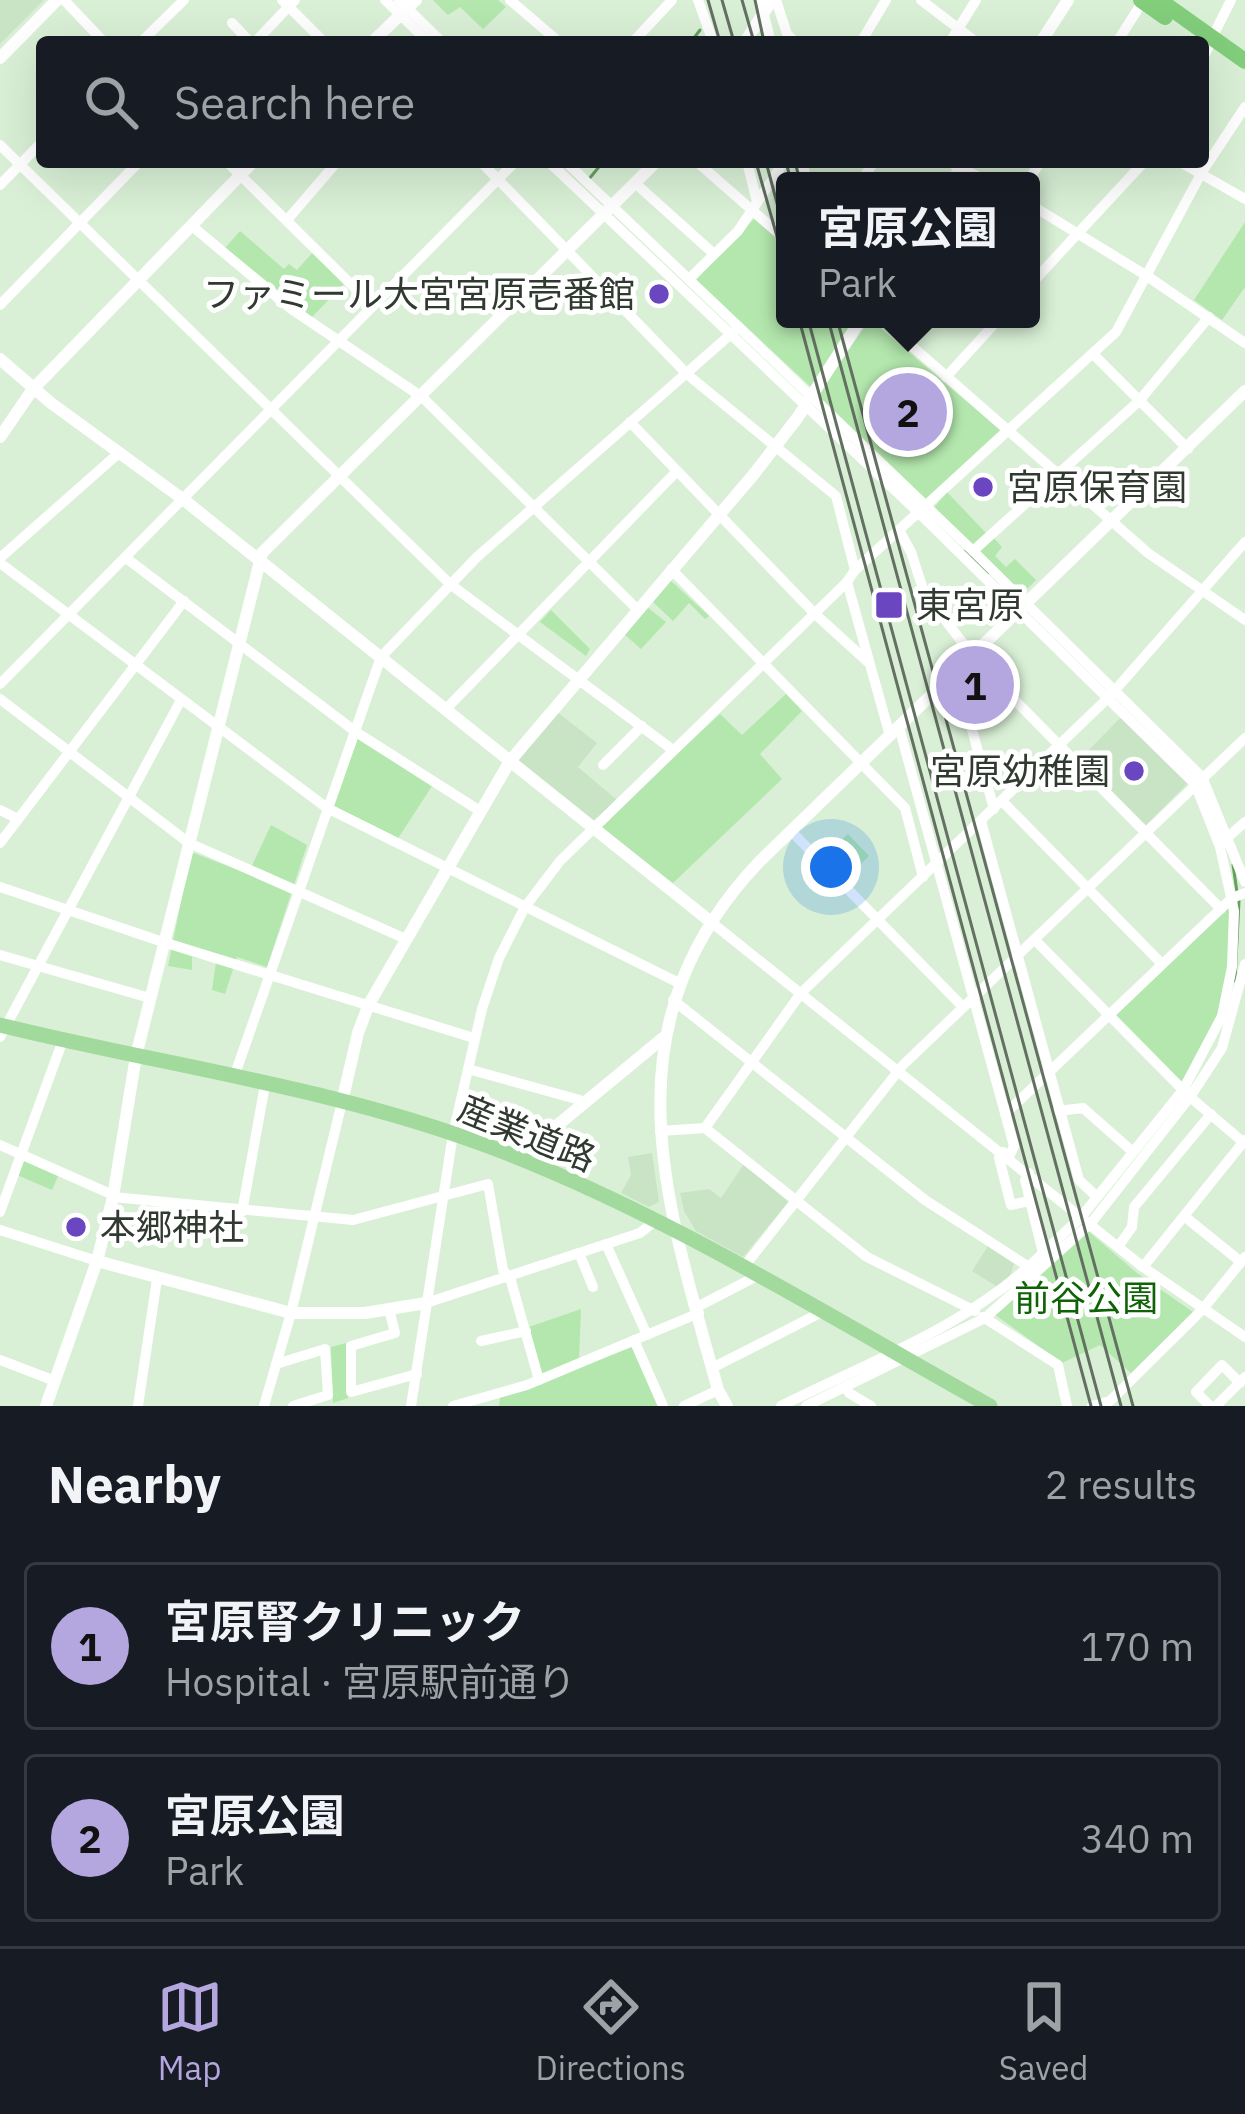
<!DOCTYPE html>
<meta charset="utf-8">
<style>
body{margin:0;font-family:"IBM Plex Sans","Noto Sans JP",sans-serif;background:#242831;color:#f1f3f6}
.you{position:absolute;left:831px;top:867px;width:42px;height:42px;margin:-30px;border:9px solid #fff;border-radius:50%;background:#1a73e8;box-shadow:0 0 0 18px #1a73e833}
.badge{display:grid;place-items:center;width:78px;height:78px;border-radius:50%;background:#b4a6de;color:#111;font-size:39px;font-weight:700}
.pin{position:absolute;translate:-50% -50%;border:6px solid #fff;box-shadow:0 3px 12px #0006}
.popup{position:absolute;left:776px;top:172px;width:264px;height:156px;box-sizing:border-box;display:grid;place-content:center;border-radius:12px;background:#171b24;filter:drop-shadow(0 3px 9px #0005);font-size:39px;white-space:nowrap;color:#9ea1a6}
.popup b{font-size:45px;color:#f1f3f6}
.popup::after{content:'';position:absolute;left:50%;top:100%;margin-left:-24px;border:24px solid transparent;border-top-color:#171b24}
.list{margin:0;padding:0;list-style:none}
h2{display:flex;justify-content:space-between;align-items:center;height:156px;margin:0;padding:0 48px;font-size:51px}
h2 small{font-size:39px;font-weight:400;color:#9ea1a6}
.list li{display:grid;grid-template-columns:78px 1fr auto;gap:36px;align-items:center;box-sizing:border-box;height:168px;margin:0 24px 24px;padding:0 24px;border:3px solid #363941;border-radius:12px}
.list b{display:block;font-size:45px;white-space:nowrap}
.list p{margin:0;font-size:39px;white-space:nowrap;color:#9ea1a6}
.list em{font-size:39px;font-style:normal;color:#9ea1a6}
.icon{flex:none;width:66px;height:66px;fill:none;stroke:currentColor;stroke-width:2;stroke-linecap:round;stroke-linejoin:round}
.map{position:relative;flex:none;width:1245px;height:1406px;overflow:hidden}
.search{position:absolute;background:#171b24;box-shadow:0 12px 48px #0002;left:36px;right:36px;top:36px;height:132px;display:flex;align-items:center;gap:30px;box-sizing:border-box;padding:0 42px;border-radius:12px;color:#9ea1a6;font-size:45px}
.sheet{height:540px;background:#171b24}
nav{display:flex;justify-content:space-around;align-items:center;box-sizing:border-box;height:168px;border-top:3px solid #363941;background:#171b24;font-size:33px;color:#9ea1a6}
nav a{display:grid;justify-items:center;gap:6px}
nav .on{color:#b4a6de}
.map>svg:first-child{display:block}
</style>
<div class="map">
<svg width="1245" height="1406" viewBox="0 0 1245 1406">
<rect width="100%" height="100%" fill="#d9f0d6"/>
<g fill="#c9e4c5">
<polygon points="0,0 44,0 0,44"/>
<polygon points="557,712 597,743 578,767 617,800 593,821 518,761"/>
<polygon points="1122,716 1188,783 1146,825 1080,759"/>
<polygon points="652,1153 659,1202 649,1207 621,1193 631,1175 628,1157"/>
<polygon points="744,1164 788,1202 743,1257 696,1231 684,1211 680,1193 709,1189 721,1198"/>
<polygon points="988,1246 1014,1264 1009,1279 999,1288 972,1271"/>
</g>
<g fill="#b3e7ad">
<polygon points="433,0 498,0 506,7 483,29 460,7 448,15"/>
<polygon points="754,219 785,245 785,319 857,319 811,387 696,280"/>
<polygon points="1245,222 1245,287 1222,320 1194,300"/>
<polygon points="240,231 284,269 289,264 297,270 313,252 345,283 312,317 225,248"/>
<polygon points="870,319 1000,430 926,499 818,395"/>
<polygon points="947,492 986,533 975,544 970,544 933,509"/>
<polygon points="991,535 1002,547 995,556 1006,567 1015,559 1036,580 1022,594 979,552"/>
<polygon points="670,580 709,616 705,619 689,603 673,621 652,601"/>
<polygon points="647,607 666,622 641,649 624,634"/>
<polygon points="551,610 590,649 586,656 540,622"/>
<polygon points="786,694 802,711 760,754 782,779 673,883 599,826 720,714 742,735"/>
<polygon points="358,737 432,786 397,840 332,808"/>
<polygon points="271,825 307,845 267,967 237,957 225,994 212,990 216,962 192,957 192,970 168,966 191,852 248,874"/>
<polygon points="848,834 869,856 849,876 854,883 849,885 823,858"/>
<path d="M 1231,904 C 1230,980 1227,1018 1181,1082 L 1115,1016 Z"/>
<polygon points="23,1159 59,1174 52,1190 17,1175"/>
<polygon points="1088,1231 1137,1273 1193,1312 1132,1374 1100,1345 1062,1363 994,1314"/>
<polygon points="581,1309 579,1359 541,1376 526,1328"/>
<polygon points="346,1343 348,1398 333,1403 331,1347"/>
<polygon points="633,1347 659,1406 499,1406 500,1397"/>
</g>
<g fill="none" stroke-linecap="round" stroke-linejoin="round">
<g stroke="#66a05f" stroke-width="3">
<polyline points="691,42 700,30"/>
<polyline points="589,179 603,162"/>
<polyline points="965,551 988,573"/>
<polyline points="1233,865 1237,892"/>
<polyline points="1235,981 1239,901"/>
</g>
<g stroke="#fff" stroke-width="10">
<polyline points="64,0 104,42"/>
<polyline points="282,0 324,42"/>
<polyline points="385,0 428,42"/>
<polyline points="399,0 442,42"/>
<polyline points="510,0 559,42"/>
<polyline points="698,0 713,42"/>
<polyline points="760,0 771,42"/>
<polyline points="776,0 787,34 795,42"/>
<polyline points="921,0 976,42"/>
<polyline points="232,23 250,42"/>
<polyline points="1212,38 1231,0"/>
<polyline points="141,42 184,0"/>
<polyline points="255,42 295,0"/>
<polyline points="633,42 672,0"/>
<polyline points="861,42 886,0"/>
<polyline points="950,42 976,0"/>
<polyline points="1117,42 1143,1"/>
<polyline points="1203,58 1208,48"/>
<polyline points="0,145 450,584 673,750"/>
<polyline points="227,162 373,306"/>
<polyline points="481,162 688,375 836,496 855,570"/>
<polyline points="549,162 919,513 1195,784 1220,847 1234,911 1232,967 1222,1016 1183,1090 1082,1216 1043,1253"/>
<polyline points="566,162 973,551 1139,401 1209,317"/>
<polyline points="697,162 785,239"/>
<polyline points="747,162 757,202"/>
<polyline points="802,162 807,181"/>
<polyline points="949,162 987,181"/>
<polyline points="1180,162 1245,199"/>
<polyline points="861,181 874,162"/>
<polyline points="1028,181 1040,162"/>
<polyline points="635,183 714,254"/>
<polyline points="0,185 42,142"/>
<polyline points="1031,205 1147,276 1245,343"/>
<polyline points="287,220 337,162"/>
<polyline points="192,226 290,308 422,397 636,608"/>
<polyline points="689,279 738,231 784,162"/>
<polyline points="1031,284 1144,162"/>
<polyline points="0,305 139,162"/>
<polyline points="881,319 1148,553 1245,620"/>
<polyline points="1093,354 1188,449"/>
<polyline points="946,377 999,319"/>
<polyline points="630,422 814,613 869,663"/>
<polyline points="900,532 911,552 924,592 978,663 1221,909"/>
<polyline points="973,551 1202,777 1245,882"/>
<polyline points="0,558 120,452"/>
<polyline points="126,558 356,732 480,811"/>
<polyline points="0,563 327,808 679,983"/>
<polyline points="671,569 905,808 923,877"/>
<polyline points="847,582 890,736"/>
<polyline points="956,672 994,809"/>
<polyline points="0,684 515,162"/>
<polyline points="0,699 189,843 406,939"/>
<polyline points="446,709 677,471"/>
<polyline points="899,727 1014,1146 1009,1157"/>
<polyline points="603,765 642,726"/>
<polyline points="1002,801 1162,964"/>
<polyline points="0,810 18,819"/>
<polyline points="981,821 1079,1180 1097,1197"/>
<polyline points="791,831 963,1007"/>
<polyline points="1229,836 1245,822"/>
<polyline points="0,843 184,601"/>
<polyline points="0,887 163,942 474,1038"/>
<polyline points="711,922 1143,1267 1245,1337"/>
<polyline points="1035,940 1183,1090"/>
<polyline points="0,955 150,998"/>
<polyline points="673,1000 925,1200 1029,1267"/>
<polyline points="0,1037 181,700"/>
<polyline points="468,1069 587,1102"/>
<polyline points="234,1077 381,657 477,557 739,327"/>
<polyline points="1190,1097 1243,1142"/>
<polyline points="1058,1111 1083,1108 1133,1152"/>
<polyline points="1005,1114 1232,898 1245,893"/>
<polyline points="705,1128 801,993 1109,697 1245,542"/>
<polyline points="660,1131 705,1128 867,1257 975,1311"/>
<polyline points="0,1145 113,1195"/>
<polyline points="1003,1152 999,1158 1011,1205 1029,1201"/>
<polyline points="113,1197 353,1220 488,1184 503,1270 511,1281 539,1380"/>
<polyline points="0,1212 63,1040"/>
<polyline points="242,1212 265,1085"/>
<polyline points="1184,1216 1241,1262"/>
<polyline points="0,1230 97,1261"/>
<polyline points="606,1244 647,1335"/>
<polyline points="1118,1247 1132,1227 1134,1207 1211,1114"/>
<polyline points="579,1253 593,1287"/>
<polyline points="1143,1267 1245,1140"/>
<polyline points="743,1268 903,1065 1245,738"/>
<polyline points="426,1303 640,1233 655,1221"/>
<polyline points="697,1307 757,1276"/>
<polyline points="389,1309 395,1333 351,1346 351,1392 417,1374"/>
<polyline points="983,1317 1058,1365 1067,1406"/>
<polyline points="634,1340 663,1406"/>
<polyline points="481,1341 526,1331"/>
<polyline points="0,1360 55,1381"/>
<polyline points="276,1364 325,1349 328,1395 293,1406"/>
<polyline points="712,1368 822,1312"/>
<polyline points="846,1387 849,1393 871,1406"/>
<polyline points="138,1406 157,1279"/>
<polyline points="264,1406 291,1313 342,1102"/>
<polyline points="411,1406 453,1134 482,1009 499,958 525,907 560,861 847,582 855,570 1116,332 1202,172 1245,107"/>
<polyline points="453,1406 527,1385 699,1313"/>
<polyline points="684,1406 718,1390"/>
<path d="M 781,1406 C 871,1361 971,1325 1043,1253 L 1025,1180 L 1029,1173"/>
<polyline points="806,1406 985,1318 1091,1223 1190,1097 1222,1048 1245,964"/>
<polyline points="1092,1406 1110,1401 1202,1310 1245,1257"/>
<polyline points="1210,1406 1196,1392 1222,1365 1240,1383"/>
<polyline points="1216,1406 1245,1377"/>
</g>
<g stroke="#fff" stroke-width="12">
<polyline points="372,42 416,0"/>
<polyline points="745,42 772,0"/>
<polyline points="1041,42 1068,0"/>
<polyline points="0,58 57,0"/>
<polyline points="952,181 964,162"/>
<polyline points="0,359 51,403 184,500 711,922"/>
<polyline points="0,437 33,389 253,162"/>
<polyline points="342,1102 358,1033 369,1004 510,761 754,474 798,417 861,319"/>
<polyline points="522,1160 531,1147 663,1038"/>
<polyline points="97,1261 291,1313 365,1313 426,1303"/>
<polyline points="46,1406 97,1261 113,1197 136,1056 262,553 656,162"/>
<path d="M 727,1406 L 718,1390 C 665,1198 604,1026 759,862 L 1245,391"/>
</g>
<path stroke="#a1da9c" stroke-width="15" d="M 0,1025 C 162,1065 331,1087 488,1146 C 664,1212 826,1315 990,1406"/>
<g stroke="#82ce7b" stroke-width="16">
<polyline points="1141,0 1165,17"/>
<polyline points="1159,0 1245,61"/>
</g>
<g stroke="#637062" stroke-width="3">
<polyline points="708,0 720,42"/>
<polyline points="755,0 764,42"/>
<polyline points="756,162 785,265"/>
<polyline points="795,162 800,181"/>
<polyline points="799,319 1091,1406"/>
<polyline points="837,319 1133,1406"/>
</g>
<g stroke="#637062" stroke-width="3">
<polyline points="722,0 734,42"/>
<polyline points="742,0 754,42"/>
<polyline points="766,162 785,233"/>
<polyline points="786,162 791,181"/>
<polyline points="808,319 1101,1406"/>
<polyline points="828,319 1121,1406"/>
</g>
</g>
<g fill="#6a47c0" stroke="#fff" stroke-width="4.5">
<circle cx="659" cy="294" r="12"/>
<circle cx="983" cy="487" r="12"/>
<rect x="874" y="590" width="30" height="30" rx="6"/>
<circle cx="1134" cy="771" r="12"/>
<circle cx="76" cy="1227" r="12"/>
</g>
<g text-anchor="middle" stroke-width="10" stroke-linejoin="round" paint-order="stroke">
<g font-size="36" fill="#313a30" stroke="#fff" text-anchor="start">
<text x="635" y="307" text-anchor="end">ファミール大宮宮原壱番館</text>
<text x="1007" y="500">宮原保育園</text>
<text x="916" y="618">東宮原</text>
<text x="1110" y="784" text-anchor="end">宮原幼稚園</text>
<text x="100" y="1240">本郷神社</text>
</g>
<g font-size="36" fill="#313a30" stroke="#fff">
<text transform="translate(527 1133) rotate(22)" y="13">産業道路</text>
</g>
<g font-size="36" fill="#0d6305" stroke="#fff">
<text x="1086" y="1311">前谷公園</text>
</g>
</g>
</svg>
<div class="you"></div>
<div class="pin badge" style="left:975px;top:685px">1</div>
<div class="pin badge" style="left:908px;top:412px">2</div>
<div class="popup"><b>宮原公園</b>Park</div>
<div class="search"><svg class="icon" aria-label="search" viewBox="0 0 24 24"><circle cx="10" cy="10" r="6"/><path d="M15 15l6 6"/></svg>Search here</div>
</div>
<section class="sheet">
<h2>Nearby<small>2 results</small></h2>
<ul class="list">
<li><span class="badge">1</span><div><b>宮原腎クリニック</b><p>Hospital · 宮原駅前通り</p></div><em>170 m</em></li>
<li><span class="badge">2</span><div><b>宮原公園</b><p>Park</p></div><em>340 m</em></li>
</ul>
</section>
<nav>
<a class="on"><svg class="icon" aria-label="map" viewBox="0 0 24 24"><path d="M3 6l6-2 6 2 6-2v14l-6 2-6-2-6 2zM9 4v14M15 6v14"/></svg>Map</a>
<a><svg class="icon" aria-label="directions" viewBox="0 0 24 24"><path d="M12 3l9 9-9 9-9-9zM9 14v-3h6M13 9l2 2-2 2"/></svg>Directions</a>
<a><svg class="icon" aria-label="saved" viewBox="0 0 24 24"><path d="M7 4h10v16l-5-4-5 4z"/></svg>Saved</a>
</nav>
